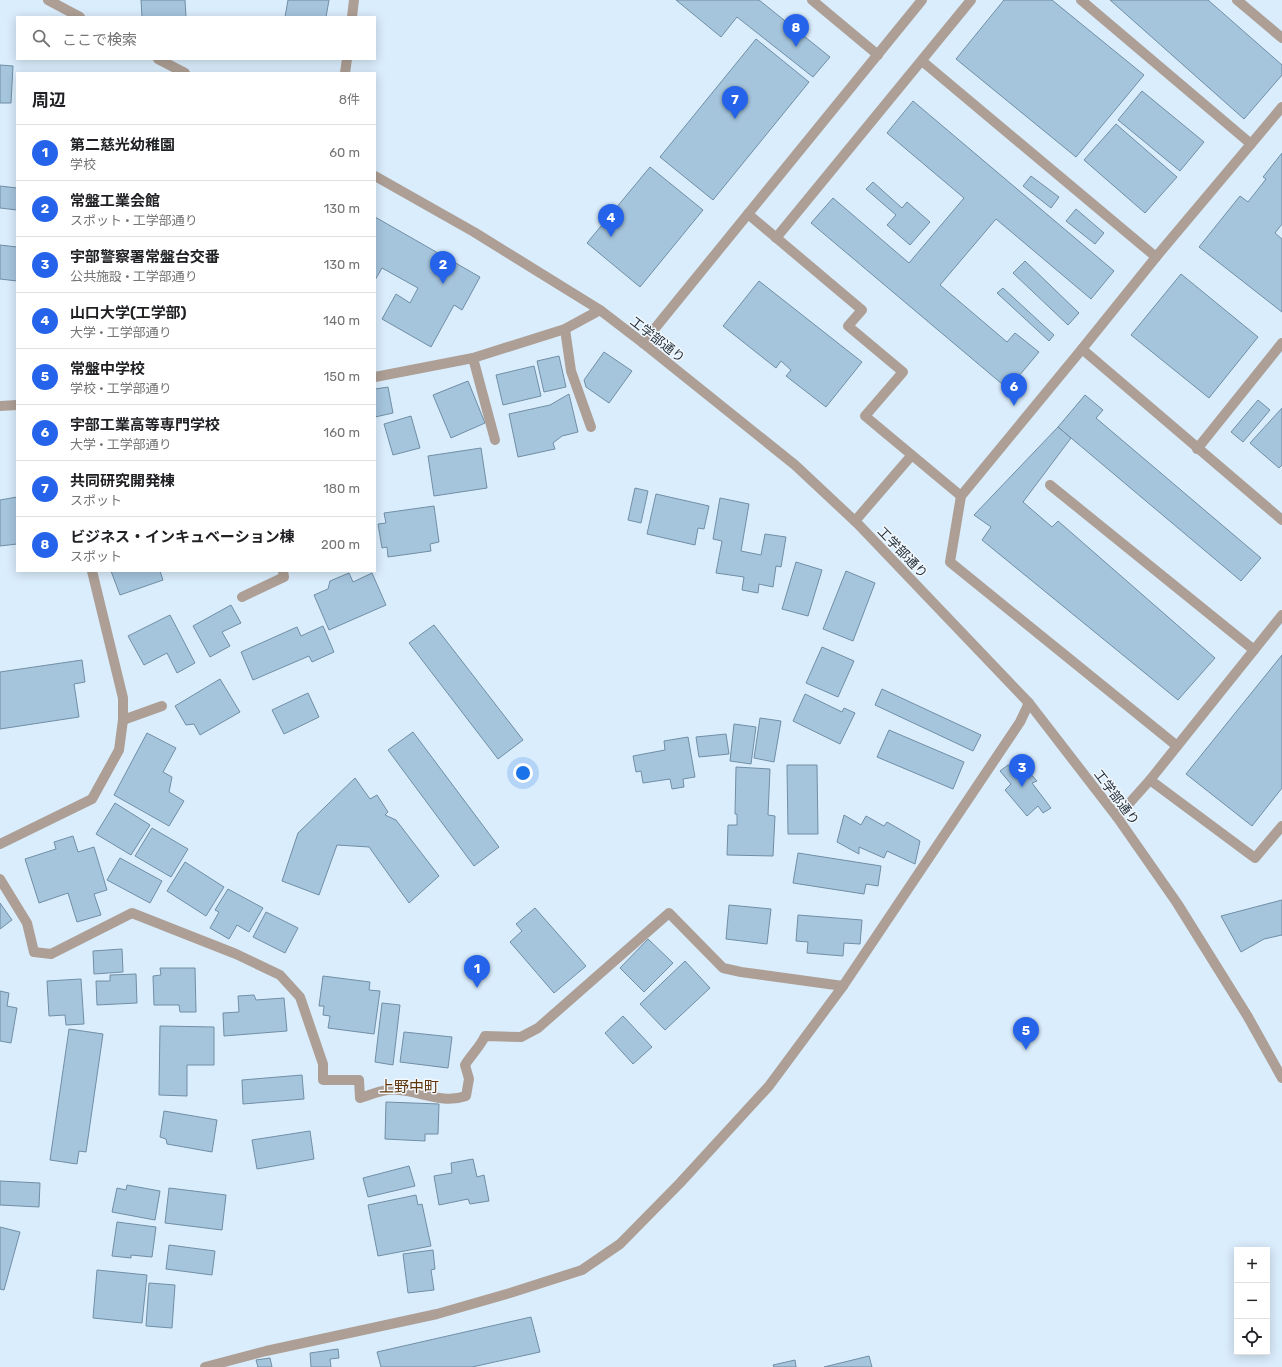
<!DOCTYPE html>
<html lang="ja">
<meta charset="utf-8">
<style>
body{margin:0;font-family:Rubik,"Noto Sans JP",sans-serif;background:#f2f2f2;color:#202124}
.controls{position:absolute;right:12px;bottom:12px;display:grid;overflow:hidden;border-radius:0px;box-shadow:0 2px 10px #0003}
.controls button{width:36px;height:36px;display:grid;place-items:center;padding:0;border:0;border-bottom:1px solid #e0e0e0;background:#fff;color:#202124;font:20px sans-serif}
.you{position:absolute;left:523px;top:773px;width:14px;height:14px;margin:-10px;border:3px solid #fff;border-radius:50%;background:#1a73e8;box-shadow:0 0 0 6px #1a73e833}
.badge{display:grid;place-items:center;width:26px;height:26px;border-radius:50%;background:#2563eb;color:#fff;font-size:13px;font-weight:700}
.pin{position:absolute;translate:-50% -33px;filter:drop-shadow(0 1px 2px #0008)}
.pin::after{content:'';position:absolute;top:21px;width:14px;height:12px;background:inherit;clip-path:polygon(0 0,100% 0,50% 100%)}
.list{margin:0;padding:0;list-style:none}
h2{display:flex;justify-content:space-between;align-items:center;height:52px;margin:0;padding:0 16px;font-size:17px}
h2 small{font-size:13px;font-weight:400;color:#757577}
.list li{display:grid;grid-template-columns:26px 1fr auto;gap:12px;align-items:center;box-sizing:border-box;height:56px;padding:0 16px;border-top:1px solid #e0e0e0}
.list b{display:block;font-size:15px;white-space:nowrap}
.list p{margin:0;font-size:13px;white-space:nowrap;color:#757577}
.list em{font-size:13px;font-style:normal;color:#757577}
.icon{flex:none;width:22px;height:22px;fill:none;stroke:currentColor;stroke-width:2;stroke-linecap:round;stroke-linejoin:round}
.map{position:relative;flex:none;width:1282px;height:1367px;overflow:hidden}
.search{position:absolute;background:#fff;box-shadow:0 2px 10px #0003;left:16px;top:16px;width:360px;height:44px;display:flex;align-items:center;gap:10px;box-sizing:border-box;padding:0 14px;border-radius:0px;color:#757577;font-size:15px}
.panel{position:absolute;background:#fff;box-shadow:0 2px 10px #0003;left:16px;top:72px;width:360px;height:500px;border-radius:0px}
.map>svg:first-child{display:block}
</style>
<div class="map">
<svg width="1282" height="1367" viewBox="0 0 1282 1367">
<rect width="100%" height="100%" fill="#daedfc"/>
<g fill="#a5c5dd" stroke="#708ea5">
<polygon points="141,0 185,0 186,17 142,17"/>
<polygon points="288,0 329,0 326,17 285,17"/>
<polygon points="676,0 759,0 830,57 813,77 737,17 721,37"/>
<polygon points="1004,0 1052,0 1144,75 1076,157 956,59"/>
<polygon points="1110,0 1208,0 1282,65 1282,75 1244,119"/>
<polygon points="756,39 809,82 713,200 660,157"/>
<polygon points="0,65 13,66 11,103 0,103"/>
<polygon points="1142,91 1204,142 1180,171 1118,120"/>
<polygon points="913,101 1114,271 1091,299 996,219 940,285 1007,342 1015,333 1039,352 1008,389 811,223 833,198 909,263 964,198 887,133"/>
<polygon points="1116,124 1177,177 1145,213 1084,160"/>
<polygon points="1282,153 1282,224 1275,233 1282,239 1282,312 1199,247 1240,196 1248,202 1266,179 1263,177"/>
<polygon points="650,167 703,210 640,287 587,243"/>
<polygon points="1031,176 1059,197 1051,208 1023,186"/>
<polygon points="873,182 902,208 907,202 930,222 910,245 887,225 896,215 866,189"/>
<polygon points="0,186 17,188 17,210 0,208"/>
<polygon points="1076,209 1104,233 1095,244 1066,221"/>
<polygon points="375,217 480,277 462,310 454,305 431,347 382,319 396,294 410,303 418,288 382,268 375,280"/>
<polygon points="0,245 17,247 17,281 0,279"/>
<polygon points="1025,261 1079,313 1068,325 1013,273"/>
<polygon points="1181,274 1258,337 1209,398 1131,335"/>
<polygon points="759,281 862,362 826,407 786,376 791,370 781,361 776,368 723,326"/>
<polygon points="1003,288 1054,335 1049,341 997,293"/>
<polygon points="604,352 632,371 609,403 586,387 584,380"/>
<polygon points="559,356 566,387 544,392 537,361"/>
<polygon points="534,366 541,396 503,405 496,375"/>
<polygon points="468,381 485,423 451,438 433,395"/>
<polygon points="388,387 393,413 375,417 375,389"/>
<polygon points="569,394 578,432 562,436 553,443 555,449 518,457 509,414 550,405"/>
<polygon points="1085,395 1103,410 1096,418 1261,558 1241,581 1058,427"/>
<polygon points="1258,400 1270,410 1243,442 1231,432"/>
<polygon points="1282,408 1282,465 1279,468 1250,443"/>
<polygon points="411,416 420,448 393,455 384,424"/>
<polygon points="1058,427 1071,438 1023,502 1052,527 1058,521 1215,658 1178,700 982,540 991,527 974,515"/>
<polygon points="481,448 487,488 434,496 428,456"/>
<polygon points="635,488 648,491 641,523 628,520"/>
<polygon points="656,494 709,506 704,529 698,528 695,545 647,534"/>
<polygon points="17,497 17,544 0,546 0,500"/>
<polygon points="720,498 749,504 741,551 761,555 765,534 786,537 781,567 776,566 773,587 759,584 758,593 742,590 744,577 716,573 722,541 713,539"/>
<polygon points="434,506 439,542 430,544 431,551 388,557 387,547 382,548 378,524 386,523 384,513"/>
<polygon points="796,562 822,570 808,616 782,609"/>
<polygon points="111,571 160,571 163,580 120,595"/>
<polygon points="846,571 875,583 853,641 823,629"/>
<polygon points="349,573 353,582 372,573 386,605 329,630 314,595 328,589 330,581"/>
<polygon points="231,605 241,623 222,632 230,646 210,657 193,626"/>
<polygon points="170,615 195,663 177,673 167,653 144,665 128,636"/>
<polygon points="434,625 523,740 498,759 409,643"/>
<polygon points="323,626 334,652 312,662 309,656 253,680 241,652 297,627 301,636"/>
<polygon points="822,647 854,661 838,697 806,683"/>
<polygon points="1282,655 1282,788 1252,826 1186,774"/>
<polygon points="82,660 85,682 74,684 79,717 0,729 0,672"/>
<polygon points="220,679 240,712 200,735 194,724 186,725 175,706"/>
<polygon points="882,689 981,735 973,751 875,705"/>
<polygon points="308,693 319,717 284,734 272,710"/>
<polygon points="805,694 842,712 844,708 855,713 840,744 793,721"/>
<polygon points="760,718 781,721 774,762 754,758"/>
<polygon points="734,724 756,727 751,764 730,761"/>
<polygon points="889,730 964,762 953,789 877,757"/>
<polygon points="413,732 499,847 474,866 388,750"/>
<polygon points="147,733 176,748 163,772 172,777 169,792 184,801 169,826 114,795"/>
<polygon points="726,734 729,754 699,757 696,737"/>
<polygon points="688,737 695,777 683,779 684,787 672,789 670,779 643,783 641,771 636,772 633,756 665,750 664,741"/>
<polygon points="787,765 817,765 818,834 788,834"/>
<polygon points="1008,765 1028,771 1037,781 1032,783 1051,808 1043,813 1038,806 1027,816 1005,790 1011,784 1000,771"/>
<polygon points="736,767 770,769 768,815 775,816 773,856 727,855 728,825 737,825 737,814 735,814"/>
<polygon points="355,778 370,799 377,795 388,812 385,815 396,820 439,876 409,903 369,847 337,845 319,895 282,881 298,833"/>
<polygon points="115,803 150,825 131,855 96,834"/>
<polygon points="844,815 861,825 866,816 884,826 887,822 920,841 915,864 887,851 884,858 859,847 859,854 837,842"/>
<polygon points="152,828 188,849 171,877 135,856"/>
<polygon points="73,836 78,852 94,847 107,890 94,894 101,915 77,922 68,893 39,903 25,859 56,849 54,842"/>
<polygon points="798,853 881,866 878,886 866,884 864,894 793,883"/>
<polygon points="120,858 162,881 150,903 107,880"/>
<polygon points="185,862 224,887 206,916 167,891"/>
<polygon points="228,889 263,908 249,932 237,925 229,939 210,928 219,912 215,910"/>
<polygon points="1282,900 1282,935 1264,939 1241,952 1221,916"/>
<polygon points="0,903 12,920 0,929"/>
<polygon points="729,905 771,909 767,944 726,939"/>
<polygon points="535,908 586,966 554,993 510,942 522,931 516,924"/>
<polygon points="266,912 298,928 285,953 253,937"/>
<polygon points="798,915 862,920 860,944 844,943 843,956 807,953 808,942 796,941"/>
<polygon points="648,939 673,963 644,992 620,968"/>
<polygon points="122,949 123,972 94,974 93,951"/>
<polygon points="685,961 710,988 665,1030 640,1004"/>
<polygon points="160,968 195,968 196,1012 180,1012 179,1005 154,1005 153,976 161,975"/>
<polygon points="136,974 137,1003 97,1005 96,981 110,981 110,975"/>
<polygon points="323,976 370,982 369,990 380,991 374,1034 328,1028 330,1016 323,1015 324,1006 319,1006"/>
<polygon points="81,979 84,1024 66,1025 65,1015 49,1016 47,981"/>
<polygon points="0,991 9,993 7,1006 17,1008 11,1043 0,1041"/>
<polygon points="254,995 256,1000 284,998 287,1031 224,1036 223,1013 239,1012 238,996"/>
<polygon points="382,1003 400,1005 393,1065 375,1062"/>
<polygon points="623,1016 652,1047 633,1064 605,1033"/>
<polygon points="160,1026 214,1027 214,1065 187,1065 187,1096 159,1095"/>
<polygon points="69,1029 103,1034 86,1152 79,1151 77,1164 50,1160"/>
<polygon points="404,1032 452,1037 448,1068 400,1062"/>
<polygon points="302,1075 304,1099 243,1104 242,1080"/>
<polygon points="386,1102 439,1104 438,1134 425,1134 425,1141 385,1139"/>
<polygon points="164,1111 217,1120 212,1152 167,1144 166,1139 160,1137"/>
<polygon points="310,1131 314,1159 257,1169 252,1140"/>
<polygon points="473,1159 477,1177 484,1175 489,1201 470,1204 468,1199 439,1205 434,1176 452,1173 451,1163"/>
<polygon points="409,1166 415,1186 368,1197 363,1178"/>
<polygon points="0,1181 40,1183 39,1207 0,1205"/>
<polygon points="127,1185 160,1191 155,1220 112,1212 117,1188 126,1190"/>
<polygon points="169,1188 226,1195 222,1230 165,1223"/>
<polygon points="416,1195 418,1205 422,1204 431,1246 378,1256 368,1205"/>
<polygon points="117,1222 156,1227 152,1257 131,1255 131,1258 112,1256"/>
<polygon points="0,1227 20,1232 4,1290 0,1289"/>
<polygon points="169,1245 215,1251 212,1275 166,1269"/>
<polygon points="433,1250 435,1269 431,1270 434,1290 408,1293 403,1254"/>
<polygon points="97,1270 147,1275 142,1323 93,1318"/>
<polygon points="149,1283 175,1285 172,1328 146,1326"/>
<polygon points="531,1317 540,1352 472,1367 381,1367 377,1352"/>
<polygon points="338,1349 339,1358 330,1359 331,1367 311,1367 310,1353"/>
<polygon points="869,1356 872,1367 824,1367"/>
<polygon points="270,1358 272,1367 258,1367 256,1360"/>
<polygon points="795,1360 796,1367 774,1367 773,1365"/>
</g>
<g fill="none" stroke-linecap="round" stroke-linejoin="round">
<g stroke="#ad9f95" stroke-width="10">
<polyline points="48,0 80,17"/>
<polyline points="812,0 878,55"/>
<polyline points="1081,0 1251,144"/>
<polyline points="1237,0 1282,38"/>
<polyline points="352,17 354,0"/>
<polyline points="158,59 185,73"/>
<polyline points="922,61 1156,257"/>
<polyline points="345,73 347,59"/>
<polyline points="375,176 474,232 600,310 643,343 795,465 858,524 1029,703 1117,817 1177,903 1248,1017 1282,1078"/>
<polyline points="748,214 862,310 848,326 903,372 865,416 961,496 1082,349 1282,520"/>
<polyline points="776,238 971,0"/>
<polyline points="565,329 571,371 591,427"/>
<polyline points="643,343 922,0"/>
<polyline points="1082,349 1156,257 1282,107"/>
<polyline points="473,358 495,440"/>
<polyline points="375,377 473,358 565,329 600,310"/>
<polyline points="0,406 17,405"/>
<polyline points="1197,449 1282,343"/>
<polyline points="1050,485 1254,650"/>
<polyline points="961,496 950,562 1177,746"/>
<polyline points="855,521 911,456"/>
<polyline points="242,597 284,577 283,571"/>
<polyline points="123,720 162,706"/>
<polyline points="1150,780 1255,858 1282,826"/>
<polyline points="1117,817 1150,780 1282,615"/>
<polyline points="0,844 92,799 119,750 123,720 123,698 92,571"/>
<path d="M 0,879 L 27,923 L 34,952 L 51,954 L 132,913 L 236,954 L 280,975 L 300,997 L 323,1064 L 323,1080 L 359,1080 L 360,1098 C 372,1094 386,1088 399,1090 C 422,1092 443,1104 466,1096 L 469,1079 L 465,1065 C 471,1055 480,1047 485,1036 L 521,1037 L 538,1028 L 669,913 L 723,968 L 741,972 L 843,986"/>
<polyline points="205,1367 266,1351 437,1314 510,1293 582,1270 620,1244 680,1183 769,1086 843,986 1020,722 1029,703"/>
</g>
</g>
<g text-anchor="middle" stroke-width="3" stroke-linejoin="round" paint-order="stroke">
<g font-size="13" fill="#232f39" stroke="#f2f8fd">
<text transform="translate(658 339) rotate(38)" y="5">工学部通り</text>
<text transform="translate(903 552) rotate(46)" y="5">工学部通り</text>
<text transform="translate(1117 797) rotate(53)" y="5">工学部通り</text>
</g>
<g font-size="15" fill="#61360d" stroke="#f2f8fd">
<text x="409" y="1092">上野中町</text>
</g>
</g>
</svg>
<div class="controls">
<button>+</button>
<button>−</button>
<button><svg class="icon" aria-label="locate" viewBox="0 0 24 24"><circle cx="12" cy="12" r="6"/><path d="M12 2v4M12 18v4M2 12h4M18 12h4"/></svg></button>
</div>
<div class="you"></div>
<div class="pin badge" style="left:477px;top:988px">1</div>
<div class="pin badge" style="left:443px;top:284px">2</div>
<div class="pin badge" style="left:1022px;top:787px">3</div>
<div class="pin badge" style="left:611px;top:237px">4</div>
<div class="pin badge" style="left:1026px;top:1050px">5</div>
<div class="pin badge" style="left:1014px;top:406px">6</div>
<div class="pin badge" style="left:735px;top:119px">7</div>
<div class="pin badge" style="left:796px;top:47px">8</div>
<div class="search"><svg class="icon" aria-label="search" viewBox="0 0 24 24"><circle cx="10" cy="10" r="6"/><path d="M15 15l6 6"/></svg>ここで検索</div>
<section class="panel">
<h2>周辺<small>8件</small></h2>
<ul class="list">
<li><span class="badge">1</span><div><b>第二慈光幼稚園</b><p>学校</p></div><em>60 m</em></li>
<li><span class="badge">2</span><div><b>常盤工業会館</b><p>スポット · 工学部通り</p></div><em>130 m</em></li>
<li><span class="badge">3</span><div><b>宇部警察署常盤台交番</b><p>公共施設 · 工学部通り</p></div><em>130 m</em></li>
<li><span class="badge">4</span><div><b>山口大学(工学部)</b><p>大学 · 工学部通り</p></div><em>140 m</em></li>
<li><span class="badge">5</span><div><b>常盤中学校</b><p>学校 · 工学部通り</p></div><em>150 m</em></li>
<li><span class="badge">6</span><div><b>宇部工業高等専門学校</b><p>大学 · 工学部通り</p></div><em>160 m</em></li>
<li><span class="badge">7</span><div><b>共同研究開発棟</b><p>スポット</p></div><em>180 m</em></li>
<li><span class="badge">8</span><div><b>ビジネス・インキュベーション棟</b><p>スポット</p></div><em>200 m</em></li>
</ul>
</section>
</div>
